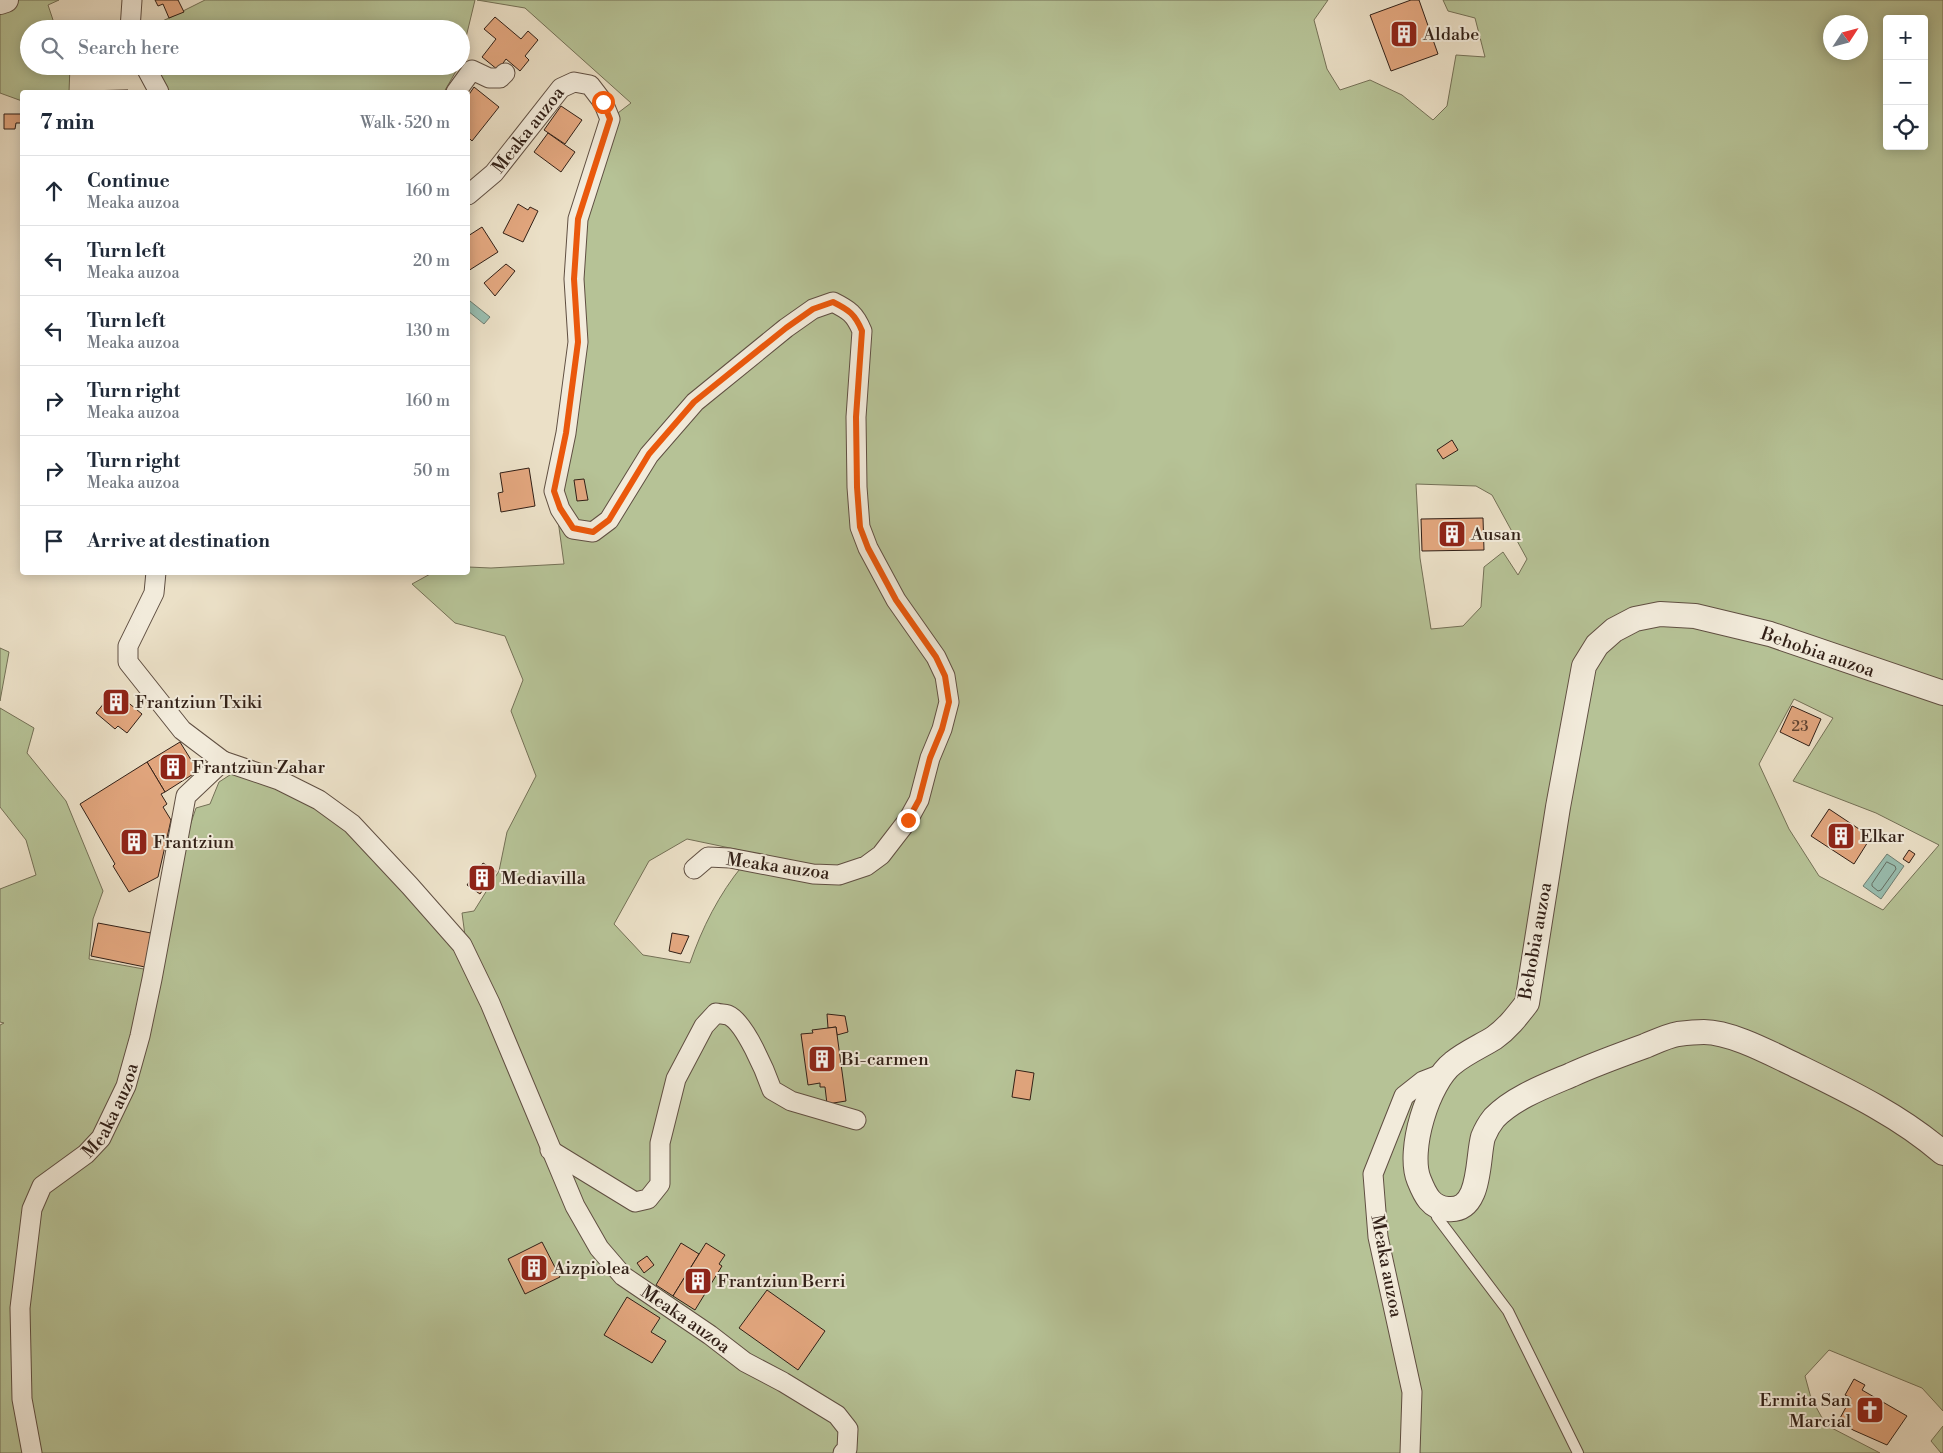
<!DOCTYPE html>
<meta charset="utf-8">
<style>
body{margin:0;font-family:"Libre Bodoni",serif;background:#f2f2f3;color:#1f2937}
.controls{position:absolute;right:15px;top:15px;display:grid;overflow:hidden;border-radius:5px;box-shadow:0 2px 12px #0003}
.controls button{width:45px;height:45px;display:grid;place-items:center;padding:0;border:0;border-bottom:1px solid #e0e1e3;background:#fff;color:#1f2937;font:25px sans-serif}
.compass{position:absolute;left:1823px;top:15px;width:45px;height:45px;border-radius:50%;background:#fff;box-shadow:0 2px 12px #0003;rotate:54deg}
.stop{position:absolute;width:15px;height:15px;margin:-11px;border:4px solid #ea580c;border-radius:50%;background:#fff}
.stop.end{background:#ea580c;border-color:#fff;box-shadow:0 1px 5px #0008}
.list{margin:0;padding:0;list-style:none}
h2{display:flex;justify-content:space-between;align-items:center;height:65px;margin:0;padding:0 20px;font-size:21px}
h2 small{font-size:16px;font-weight:400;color:#747a83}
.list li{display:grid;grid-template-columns:32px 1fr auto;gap:15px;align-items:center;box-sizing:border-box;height:70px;padding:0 20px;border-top:1px solid #e0e1e3}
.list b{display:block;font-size:19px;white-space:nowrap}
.list p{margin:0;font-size:16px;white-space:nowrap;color:#747a83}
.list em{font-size:16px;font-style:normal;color:#747a83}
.icon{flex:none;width:28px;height:28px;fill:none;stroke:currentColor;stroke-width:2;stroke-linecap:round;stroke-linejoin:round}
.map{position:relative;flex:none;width:1943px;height:1453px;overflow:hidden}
.search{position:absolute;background:#fff;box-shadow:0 2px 12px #0003;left:20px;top:20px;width:450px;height:55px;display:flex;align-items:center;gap:12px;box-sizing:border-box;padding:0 18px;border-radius:28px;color:#747a83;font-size:19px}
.panel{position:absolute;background:#fff;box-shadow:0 2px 12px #0003;left:20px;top:90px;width:450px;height:485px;border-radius:5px}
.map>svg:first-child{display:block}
</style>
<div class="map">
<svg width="1943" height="1453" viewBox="0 0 1943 1453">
<rect width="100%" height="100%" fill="#ebe0c7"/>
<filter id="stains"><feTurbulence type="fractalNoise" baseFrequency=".004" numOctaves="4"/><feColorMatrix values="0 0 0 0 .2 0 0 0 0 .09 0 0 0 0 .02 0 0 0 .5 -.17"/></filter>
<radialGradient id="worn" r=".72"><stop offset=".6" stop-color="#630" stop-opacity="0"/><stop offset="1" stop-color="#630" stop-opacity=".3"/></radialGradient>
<g fill="#b6c296" stroke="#747056" fill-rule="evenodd">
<polygon points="0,0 59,0 48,5 56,29 29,29 29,66 70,66 69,92 22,92 22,101 0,93"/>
<polygon points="205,0 475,0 461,58 461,29 145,29 169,18"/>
<path d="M 477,0 L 1328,0 L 1314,20 L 1327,69 L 1340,90 L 1370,80 L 1402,95 L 1433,120 L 1447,106 L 1456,55 L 1485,57 L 1475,18 L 1448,11 L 1443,0 L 1943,0 L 1943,1411 L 1922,1388 L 1829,1350 L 1805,1376 L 1811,1398 L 1826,1425 L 1880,1453 L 0,1453 L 0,1025 L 4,1023 L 0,1022 L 0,889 L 36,875 L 26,840 L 0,807 L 0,708 L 34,728 L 27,753 L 66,801 L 103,891 L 93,919 L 89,959 L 160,972 L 183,846 L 196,808 L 210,804 L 219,782 L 233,773 L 277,785 L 318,804 L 466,943 L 462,913 L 474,911 L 499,871 L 507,832 L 536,776 L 511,711 L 523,680 L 505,636 L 455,623 L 412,584 L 432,573 L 468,572 L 468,567 L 491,568 L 564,564 L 554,491 L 578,342 L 578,219 L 610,119 L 631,103 L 525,8 ZM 1887,19 L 1924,19 L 1924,146 L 1887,146 ZM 1830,22 L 1860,22 L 1860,52 L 1830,52 ZM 1416,484 L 1476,486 L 1492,495 L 1527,559 L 1518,575 L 1503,552 L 1484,567 L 1481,607 L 1463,626 L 1431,629 L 1420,558 ZM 1794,699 L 1833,718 L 1793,781 L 1876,813 L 1939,845 L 1883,910 L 1819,876 L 1789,829 L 1759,764 ZM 687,839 L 830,869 L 859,863 L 882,847 L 833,881 L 743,865 C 719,894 702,928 690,963 L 643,955 L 614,924 L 649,861 Z"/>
<polygon points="146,66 459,66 444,92 159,92"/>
<polygon points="0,648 9,652 0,701"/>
<polygon points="1943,1426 1943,1453 1941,1453 1931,1441"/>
</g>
<g fill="#99beb0" stroke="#6f7e72">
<polygon points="470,301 490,317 484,324 468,311 468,304"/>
<polygon points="1887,854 1904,866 1881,899 1863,886"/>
</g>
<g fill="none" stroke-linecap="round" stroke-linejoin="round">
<polygon stroke="#656e63" stroke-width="1" points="1887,862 1895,866 1896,869 1881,890 1878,891 1872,886 1872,884"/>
</g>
<g fill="#e2a67e" stroke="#311f16">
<polygon points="155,0 178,0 184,12 169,18 163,4 158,6"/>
<polygon points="1411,0 1419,0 1438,54 1391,71 1370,15"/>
<polygon points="495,17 521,39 528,31 538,40 525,56 529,60 520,71 506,59 498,70 482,57 496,39 484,29"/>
<polygon points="72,66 103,66 103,70 72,69"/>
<polygon points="474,87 499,107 472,141 468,137 468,96"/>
<polygon points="128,90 128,92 81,92 81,91"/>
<polygon points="561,106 582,120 565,144 544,130"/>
<polygon points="4,114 22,114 22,123 16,123 15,129 4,129"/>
<polygon points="548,133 575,152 561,172 534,152"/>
<polygon points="518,204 528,210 530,207 538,211 523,242 503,233"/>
<polygon points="482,227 498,252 468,271 468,236"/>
<polygon points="506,264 515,271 495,296 484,283"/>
<polygon points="1452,440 1458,450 1443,459 1437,450"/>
<polygon points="529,468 535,506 501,512 498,493 503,492 500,473"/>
<polygon points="584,479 588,500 577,501 574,480"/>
<polygon points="1483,518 1484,550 1422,551 1421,519"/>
<polygon points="114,691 142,714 127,733 118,726 115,729 96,713"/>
<polygon points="1792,706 1821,719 1809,746 1780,732"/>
<polygon points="180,742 198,771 165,792 147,762"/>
<polygon points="147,762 165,792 161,794 167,804 163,807 171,820 158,877 129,892 113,866 115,864 80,804"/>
<polygon points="1829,809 1871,837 1854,864 1811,836"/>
<polygon points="1909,850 1915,854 1909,863 1903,859"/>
<polygon points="483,863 496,871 480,894 467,885"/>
<polygon points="98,923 151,933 145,967 91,956"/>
<polygon points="672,933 689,936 681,954 669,951"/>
<polygon points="827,1014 845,1016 848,1032 837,1035 836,1027 828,1028"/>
<polygon points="836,1027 846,1101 827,1104 825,1087 820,1087 820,1083 808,1085 801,1034 813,1033 812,1030"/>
<polygon points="1016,1070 1034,1073 1030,1100 1012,1097"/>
<polygon points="542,1242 560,1277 525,1294 508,1259"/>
<polygon points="681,1243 699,1254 673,1296 656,1285"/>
<polygon points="706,1243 725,1255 719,1264 722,1266 695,1310 673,1296"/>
<polygon points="647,1256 654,1265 644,1273 637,1263"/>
<polygon points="767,1290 825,1331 798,1370 739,1328"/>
<polygon points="627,1297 660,1318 651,1332 666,1341 652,1363 604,1335"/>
<polygon points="1854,1379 1865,1385 1862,1390 1907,1416 1887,1445 1853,1430 1839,1420 1851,1398 1845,1395"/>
</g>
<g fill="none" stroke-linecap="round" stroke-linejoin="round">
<defs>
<polyline id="service" points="1435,1207 1437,1217 1508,1311 1578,1453"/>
<g id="minor">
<polyline points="130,29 132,0"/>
<polyline points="145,66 159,92"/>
<polyline points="456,92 472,70 489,78 500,78 505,73"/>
<path id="s1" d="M 468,195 L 494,173 L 561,88 L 574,82 L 590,85 L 603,102 L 610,119 L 578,219 L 574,279 L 578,342 L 566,433 L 554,491 L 560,509 L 573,529 L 593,532 L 609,520 L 649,455 L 695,402 L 786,328 L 813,309 L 833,302 C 849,310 855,314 862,331 L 856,417 L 857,487 L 860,527 L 868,548 L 896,600 L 936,657 L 945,676 L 949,702 L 942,729 L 930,758 L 919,800 L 908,820 L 881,855 L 866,866 L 839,875 L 813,874 L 730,858 L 708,857 L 694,869"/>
<path id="s2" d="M 223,761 L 279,780 L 319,800 L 352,824 L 410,886 L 462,945 L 490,1003 L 575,1206 L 599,1248 L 623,1276 L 710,1335 L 745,1362 L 783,1382 L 837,1415 L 848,1429 L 847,1449 L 843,1453"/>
<path d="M 550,1150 L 635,1202 L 648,1199 L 660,1184 L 660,1143 L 676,1079 L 704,1026 L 716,1013 C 720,1014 724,1014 728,1015 C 745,1022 766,1073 772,1090 L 791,1101 L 856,1120"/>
<path id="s3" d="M 32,1453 L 22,1399 L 20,1308 L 32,1209 L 42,1186 L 86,1154 L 101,1138 L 126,1086 L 140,1036 L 152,979 L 186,796 L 223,761 L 182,730 L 128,662 L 128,646 L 154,593 L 156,572"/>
<polyline points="1410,1453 1412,1392 1378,1237 1373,1174 1404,1096 1423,1081 1441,1074"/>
</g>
<g id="tertiary">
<polyline points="0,2 6,0"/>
<path d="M 1943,693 L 1770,634 L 1695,616 L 1660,614 L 1635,619 L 1614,630 L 1597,645 L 1584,666 L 1558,807 L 1527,1003 C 1517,1016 1508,1028 1494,1038 C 1481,1046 1465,1053 1453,1063 C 1428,1082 1407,1151 1419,1180 C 1425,1195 1431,1208 1448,1209 C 1482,1212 1477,1158 1483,1137 C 1485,1132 1490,1123 1494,1118 C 1513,1098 1545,1086 1571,1075 C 1595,1064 1620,1055 1645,1046 C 1655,1042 1667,1036 1678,1034 C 1686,1033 1696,1032 1704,1032 C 1730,1032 1768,1052 1791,1063 C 1844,1089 1898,1114 1943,1153"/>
</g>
</defs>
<use href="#service" stroke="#604f42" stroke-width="12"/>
<use href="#minor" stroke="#604f42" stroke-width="21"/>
<use href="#tertiary" stroke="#604f42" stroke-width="26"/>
<use href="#service" stroke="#f2ebdb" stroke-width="10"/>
<use href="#minor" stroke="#f2ebdb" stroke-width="19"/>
<use href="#tertiary" stroke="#f2ebdb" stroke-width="24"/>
</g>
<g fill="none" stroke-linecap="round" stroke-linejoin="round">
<path stroke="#ea580c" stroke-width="6" d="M 603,102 L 610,119 L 578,219 L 574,279 L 578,342 L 566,433 L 554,491 L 560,508 L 573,528 L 593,532 L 609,520 L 649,454 L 694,402 L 786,328 L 813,309 L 833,302 C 849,310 855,314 862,331 L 856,417 L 857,487 L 860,527 L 868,548 L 896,600 L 936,657 L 945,676 L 949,702 L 942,729 L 930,758 L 919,800 L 908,820"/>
</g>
<defs>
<symbol id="building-square" viewBox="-11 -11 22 22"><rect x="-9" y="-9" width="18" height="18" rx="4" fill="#8f2418" stroke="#f2ebdb"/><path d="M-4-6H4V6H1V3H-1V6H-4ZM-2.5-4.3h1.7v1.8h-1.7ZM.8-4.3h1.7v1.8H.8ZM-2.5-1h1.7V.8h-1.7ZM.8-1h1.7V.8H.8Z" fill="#fff"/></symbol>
<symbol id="church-square" viewBox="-11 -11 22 22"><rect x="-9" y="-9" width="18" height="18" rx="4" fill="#8f2418" stroke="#f2ebdb"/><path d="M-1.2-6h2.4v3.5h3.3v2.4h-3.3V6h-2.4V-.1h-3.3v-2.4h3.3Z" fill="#fff"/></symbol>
</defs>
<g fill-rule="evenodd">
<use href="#building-square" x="1388" y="18" width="32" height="32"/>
<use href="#building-square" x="1436" y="518" width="32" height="32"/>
<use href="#building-square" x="100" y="686" width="32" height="32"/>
<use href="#building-square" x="157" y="751" width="32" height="32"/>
<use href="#building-square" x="1825" y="820" width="32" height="32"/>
<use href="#building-square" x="118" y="826" width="32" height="32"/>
<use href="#building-square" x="466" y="862" width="32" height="32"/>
<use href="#building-square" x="806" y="1043" width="32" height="32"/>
<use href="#building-square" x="518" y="1252" width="32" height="32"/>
<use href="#building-square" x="682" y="1265" width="32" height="32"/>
<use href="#church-square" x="1854" y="1394" width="32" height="32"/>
</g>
<g text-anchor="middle" stroke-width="4" stroke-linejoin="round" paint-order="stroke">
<g font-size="15" fill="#5d4130">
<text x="1800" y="731">23</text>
</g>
<g font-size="18" fill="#311f16" stroke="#f2ebdb" text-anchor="start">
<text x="1423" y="40">Aldabe</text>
<text x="1471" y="540">Ausan</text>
<text x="135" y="708">Frantziun Txiki</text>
<text x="192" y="773">Frantziun Zahar</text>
<text x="1860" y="842">Elkar</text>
<text x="153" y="848">Frantziun</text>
<text x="501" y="884">Mediavilla</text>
<text x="841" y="1065">Bi-carmen</text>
<text x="553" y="1274">Aizpiolea</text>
<text x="717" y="1287">Frantziun Berri</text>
<text x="1851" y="1406" text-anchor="end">Ermita San<tspan x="1851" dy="21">Marcial</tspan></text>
</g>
<g font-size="18" fill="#311f16" stroke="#f2ebdb">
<text dy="6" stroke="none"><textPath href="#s1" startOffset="89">Meaka auzoa</textPath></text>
<text transform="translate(1818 652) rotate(19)" y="6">Behobia auzoa</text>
<text transform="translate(778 866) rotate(8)" y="6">Meaka auzoa</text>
<text transform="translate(1535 941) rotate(-80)" y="6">Behobia auzoa</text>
<text dy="6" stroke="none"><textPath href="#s3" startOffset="376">Meaka auzoa</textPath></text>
<text transform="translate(1387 1266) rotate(79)" y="6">Meaka auzoa</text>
<text dy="6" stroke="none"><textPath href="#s2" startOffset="754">Meaka auzoa</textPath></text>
</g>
</g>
<rect width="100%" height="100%" filter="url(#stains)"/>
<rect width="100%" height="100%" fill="url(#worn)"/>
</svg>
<div class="controls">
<button>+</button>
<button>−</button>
<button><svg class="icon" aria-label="locate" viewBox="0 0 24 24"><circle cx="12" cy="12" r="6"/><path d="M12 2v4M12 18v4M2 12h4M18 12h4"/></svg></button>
</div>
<svg class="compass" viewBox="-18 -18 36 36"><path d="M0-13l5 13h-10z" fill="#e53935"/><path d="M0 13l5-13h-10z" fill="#747a83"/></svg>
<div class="stop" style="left:603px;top:102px"></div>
<div class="stop end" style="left:908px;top:820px"></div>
<div class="search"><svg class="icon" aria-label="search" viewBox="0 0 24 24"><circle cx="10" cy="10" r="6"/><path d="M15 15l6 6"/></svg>Search here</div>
<section class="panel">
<h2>7 min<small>Walk · 520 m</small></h2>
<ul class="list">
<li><svg class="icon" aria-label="ahead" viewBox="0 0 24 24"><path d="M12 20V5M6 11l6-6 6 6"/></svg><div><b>Continue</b><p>Meaka auzoa</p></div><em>160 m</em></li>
<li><svg class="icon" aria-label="left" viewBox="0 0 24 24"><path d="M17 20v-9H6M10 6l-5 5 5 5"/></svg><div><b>Turn left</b><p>Meaka auzoa</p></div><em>20 m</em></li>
<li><svg class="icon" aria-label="left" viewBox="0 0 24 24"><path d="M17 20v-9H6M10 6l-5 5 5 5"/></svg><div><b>Turn left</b><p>Meaka auzoa</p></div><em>130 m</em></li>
<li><svg class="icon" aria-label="right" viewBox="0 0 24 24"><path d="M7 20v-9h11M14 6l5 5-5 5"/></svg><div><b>Turn right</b><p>Meaka auzoa</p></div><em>160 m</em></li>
<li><svg class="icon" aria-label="right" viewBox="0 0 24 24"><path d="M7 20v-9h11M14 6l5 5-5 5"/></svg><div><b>Turn right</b><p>Meaka auzoa</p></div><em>50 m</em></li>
<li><svg class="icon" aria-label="arrive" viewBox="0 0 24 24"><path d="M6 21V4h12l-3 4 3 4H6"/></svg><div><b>Arrive at destination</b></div></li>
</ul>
</section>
</div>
